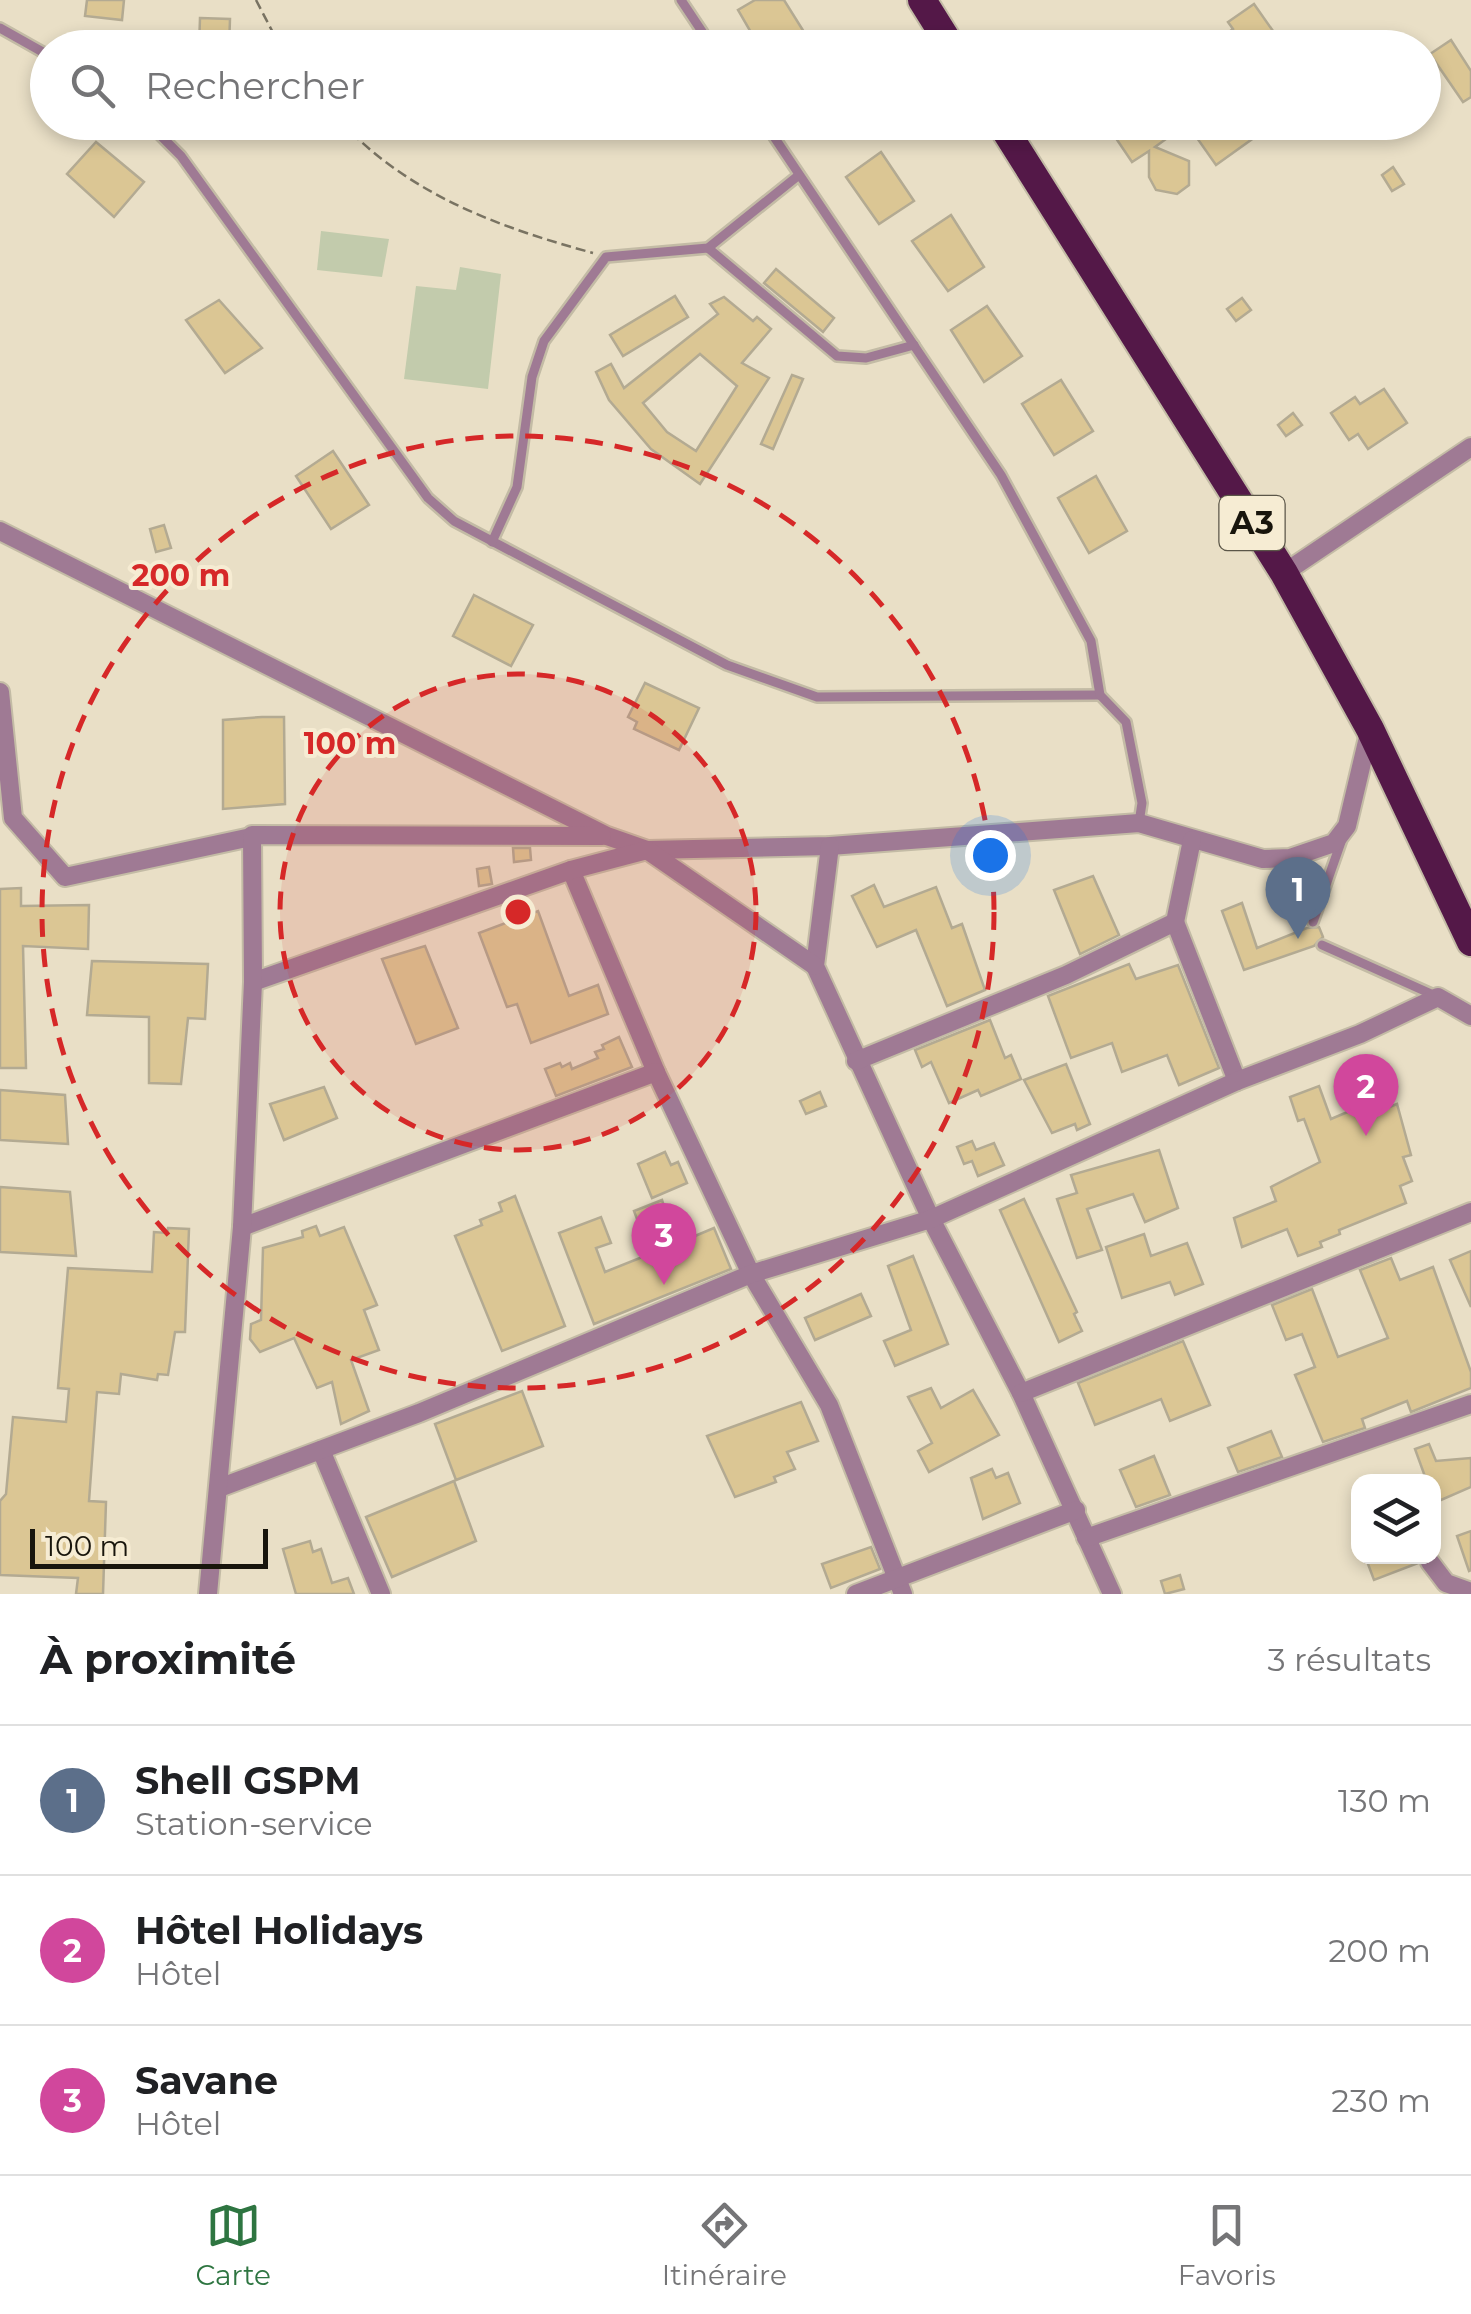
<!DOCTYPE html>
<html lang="fr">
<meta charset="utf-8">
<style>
body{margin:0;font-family:Montserrat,sans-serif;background:#f6f6f6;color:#202124}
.controls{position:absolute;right:30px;bottom:30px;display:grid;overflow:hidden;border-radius:20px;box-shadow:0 5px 15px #0003}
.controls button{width:90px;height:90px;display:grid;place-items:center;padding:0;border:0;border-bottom:2px solid #e0e0e0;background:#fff;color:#202124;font:50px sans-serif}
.scale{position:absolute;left:30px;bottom:25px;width:238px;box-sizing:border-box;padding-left:10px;border:5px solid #18150c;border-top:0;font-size:28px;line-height:35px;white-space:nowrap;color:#18150c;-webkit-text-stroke:8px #f6ecd3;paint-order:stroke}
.you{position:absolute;left:990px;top:855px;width:35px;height:35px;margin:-25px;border:8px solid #fff;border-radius:50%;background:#1a73e8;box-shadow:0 0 0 15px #1a73e833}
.badge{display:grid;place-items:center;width:65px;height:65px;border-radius:50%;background:#2e7541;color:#fff;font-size:32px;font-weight:700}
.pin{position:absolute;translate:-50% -82px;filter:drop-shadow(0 2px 5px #0008)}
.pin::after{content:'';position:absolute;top:52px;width:35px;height:30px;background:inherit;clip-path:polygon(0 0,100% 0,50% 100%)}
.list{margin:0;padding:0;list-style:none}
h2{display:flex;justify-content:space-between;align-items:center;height:130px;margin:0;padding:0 40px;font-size:42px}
h2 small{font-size:32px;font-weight:400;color:#757577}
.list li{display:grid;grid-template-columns:65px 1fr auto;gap:30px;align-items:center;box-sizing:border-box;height:150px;padding:0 40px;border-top:2px solid #e0e0e0}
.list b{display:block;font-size:38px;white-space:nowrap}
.list p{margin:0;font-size:32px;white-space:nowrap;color:#757577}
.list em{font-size:32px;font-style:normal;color:#757577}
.icon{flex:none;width:55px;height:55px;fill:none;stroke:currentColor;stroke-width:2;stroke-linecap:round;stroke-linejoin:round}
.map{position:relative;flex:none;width:1471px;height:1594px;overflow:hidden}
.search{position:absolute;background:#fff;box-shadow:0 5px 15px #0003;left:30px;right:30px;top:30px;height:110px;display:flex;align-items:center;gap:25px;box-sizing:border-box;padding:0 35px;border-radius:55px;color:#757577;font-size:38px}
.sheet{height:580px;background:#fff}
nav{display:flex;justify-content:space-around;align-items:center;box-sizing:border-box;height:140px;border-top:2px solid #e0e0e0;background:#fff;font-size:28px;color:#757577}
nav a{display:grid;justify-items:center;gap:5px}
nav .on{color:#2e7541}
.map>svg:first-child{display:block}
</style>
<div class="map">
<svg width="1471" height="1594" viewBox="0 0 1471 1594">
<rect width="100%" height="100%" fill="#e9dfc6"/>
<g fill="#c2cbac">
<polygon points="321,231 389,239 382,277 317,270"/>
<polygon points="460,267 501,274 488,389 404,379 416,286 456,290"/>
</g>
<g fill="#dbc694" stroke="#b3aa92" stroke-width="2.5" fill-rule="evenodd">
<polygon points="87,0 124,0 122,20 85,16"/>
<polygon points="755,0 784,0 809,40 797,48 760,48 738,10"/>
<polygon points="1254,4 1285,48 1206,48 1233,29 1228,22"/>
<polygon points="200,18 230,19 229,48 199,48"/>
<polygon points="1451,40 1471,71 1471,97 1463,102 1430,54"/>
<polygon points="1105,122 1155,122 1166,139 1155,147 1189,161 1189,185 1177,194 1156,190 1149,177 1149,151 1132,162"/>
<polygon points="1197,122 1276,122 1216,165 1190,128"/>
<polygon points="96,142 144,182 114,217 67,174"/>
<polygon points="881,152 914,201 879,224 846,177"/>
<polygon points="1393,167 1404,184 1392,191 1382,175"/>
<polygon points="951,215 984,267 948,291 912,241"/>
<polygon points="776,269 834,318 823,332 764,283"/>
<polygon points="675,296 688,317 623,356 610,335"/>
<path d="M 724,297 L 753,321 L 757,317 L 771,329 L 742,363 L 769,378 L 700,484 L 651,449 L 609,400 L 596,372 L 611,364 L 624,388 L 718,314 L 710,304 ZM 700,354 L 737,386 L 696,451 L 667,432 L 643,403 Z"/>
<polygon points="1242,298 1251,310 1236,321 1227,309"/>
<polygon points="219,300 262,348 225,373 186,320"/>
<polygon points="987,306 1022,356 984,382 951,330"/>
<polygon points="792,375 803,379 773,449 761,444"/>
<polygon points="1061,380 1093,431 1054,455 1022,404"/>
<polygon points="1384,389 1407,423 1368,449 1358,434 1349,440 1331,413 1355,397 1360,404"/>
<polygon points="1293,413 1302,425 1286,436 1278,425"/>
<polygon points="333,451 369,505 331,529 296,476"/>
<polygon points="1096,476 1127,531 1089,553 1058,498"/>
<polygon points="164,525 171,548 156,552 150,529"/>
<polygon points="474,595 533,625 511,666 453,636"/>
<polygon points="645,683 699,708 679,750 634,729 637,722 628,717"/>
<polygon points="262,717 284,717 285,804 223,809 223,720"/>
<polygon points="513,848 530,848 531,860 514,862"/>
<polygon points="489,867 492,884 479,886 477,869"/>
<polygon points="1093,876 1119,935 1080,954 1054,890"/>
<polygon points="874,885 884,907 936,887 952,928 962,924 985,990 947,1006 916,930 877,947 852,896"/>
<polygon points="21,888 21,906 89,905 88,949 23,946 26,1068 0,1068 0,889"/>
<polygon points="1242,903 1257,948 1307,928 1319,927 1323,937 1314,946 1244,970 1222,911"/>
<polygon points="538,911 569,996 598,985 608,1014 531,1043 517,1004 507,1007 479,933"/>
<polygon points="425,946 458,1028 416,1044 382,959"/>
<polygon points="92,961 208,964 205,1019 188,1018 181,1084 149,1083 149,1017 87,1015"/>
<polygon points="1129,964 1136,979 1178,965 1219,1068 1179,1085 1167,1055 1122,1072 1112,1043 1071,1058 1048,996"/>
<polygon points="990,1020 1005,1058 1011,1055 1021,1079 981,1096 978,1090 949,1103 931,1062 922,1067 915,1050"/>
<polygon points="619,1037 632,1067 556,1096 545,1069 560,1063 562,1067 570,1063 572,1069 598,1058 595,1052 604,1049 602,1045"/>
<polygon points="1066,1064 1090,1124 1077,1130 1075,1124 1052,1133 1024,1080"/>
<polygon points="1319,1086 1331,1119 1383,1097 1387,1108 1397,1104 1411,1155 1403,1157 1412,1181 1400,1186 1406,1203 1339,1230 1340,1234 1320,1242 1322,1247 1298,1256 1287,1229 1242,1247 1234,1218 1276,1201 1271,1187 1320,1162 1304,1119 1298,1121 1290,1097"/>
<polygon points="324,1087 337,1118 284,1140 270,1104"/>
<polygon points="0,1090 65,1095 68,1144 0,1140"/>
<polygon points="820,1092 826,1106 806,1114 800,1101"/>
<polygon points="972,1141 976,1150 994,1143 1004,1165 978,1176 972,1161 964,1164 957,1147"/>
<polygon points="1159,1150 1178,1208 1145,1222 1133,1194 1087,1209 1102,1250 1077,1258 1057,1199 1077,1193 1071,1175"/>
<polygon points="665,1152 671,1165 678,1162 687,1183 652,1198 638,1164"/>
<polygon points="0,1187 70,1192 76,1256 0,1252"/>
<polygon points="515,1196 565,1326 502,1351 455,1236 482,1225 480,1220 502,1211 499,1203"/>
<polygon points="1024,1199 1077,1312 1074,1314 1082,1331 1059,1342 1000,1210"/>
<polygon points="662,1200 676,1244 714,1228 731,1269 594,1324 559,1233 601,1217 611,1243 596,1248 605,1272 650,1254 634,1211"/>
<polygon points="316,1226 320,1236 344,1227 377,1305 364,1310 379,1350 351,1360 369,1411 341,1424 332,1382 317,1388 294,1338 260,1352 250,1339 251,1324 261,1320 263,1248 303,1237 302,1231"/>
<polygon points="168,1228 189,1229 185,1332 175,1332 168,1375 158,1374 157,1380 121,1374 119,1394 97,1392 89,1501 106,1502 103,1594 76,1594 78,1578 0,1575 0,1501 6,1494 13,1417 66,1422 69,1389 58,1388 68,1268 152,1272 154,1232 167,1233"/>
<polygon points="1144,1234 1151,1256 1187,1243 1203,1284 1175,1295 1170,1282 1122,1298 1106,1247"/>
<polygon points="1471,1251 1471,1307 1450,1260"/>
<polygon points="913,1256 948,1344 895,1366 884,1341 911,1330 888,1266"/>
<polygon points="1391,1258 1400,1280 1433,1267 1471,1372 1471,1388 1411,1412 1407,1401 1362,1419 1365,1428 1323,1442 1295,1375 1315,1367 1302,1334 1286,1340 1272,1305 1312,1289 1338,1357 1388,1338 1360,1270"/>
<polygon points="861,1294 871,1316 815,1340 805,1318"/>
<polygon points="1183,1341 1210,1405 1170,1421 1161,1399 1095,1425 1078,1383"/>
<polygon points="931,1388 941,1408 973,1390 999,1435 929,1472 918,1451 932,1443 908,1397"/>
<polygon points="522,1391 543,1446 456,1480 435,1424"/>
<polygon points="801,1402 818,1441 787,1452 795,1469 774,1477 776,1482 735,1497 707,1436"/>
<polygon points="1271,1431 1282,1457 1238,1472 1228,1448"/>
<polygon points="1429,1444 1436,1461 1471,1458 1471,1487 1434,1503 1434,1482 1427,1482 1415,1449"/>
<polygon points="1154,1456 1170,1495 1136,1507 1120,1470"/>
<polygon points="992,1469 996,1478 1008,1473 1020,1503 983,1519 971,1478"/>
<polygon points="454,1481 476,1541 392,1577 366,1517"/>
<polygon points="1471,1531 1471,1570 1469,1571 1457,1536"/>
<polygon points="310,1541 313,1552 321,1549 332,1583 348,1578 354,1594 296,1594 283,1549"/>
<polygon points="871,1547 880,1569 831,1588 822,1564"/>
<polygon points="1365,1556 1419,1556 1418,1563 1374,1580"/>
<polygon points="1180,1575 1184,1589 1165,1594 1161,1581"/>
</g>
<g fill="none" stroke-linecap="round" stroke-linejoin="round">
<defs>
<g id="service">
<polyline points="681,0 713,48"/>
<polyline points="0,28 48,55"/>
<polyline points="147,122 181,156 428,498 454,521 727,665 817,697 1100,695"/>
<polyline points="764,122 1001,475 1091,641 1100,695 1126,722 1142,803 1139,823"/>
<polyline points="708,248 837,356 866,358 914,345"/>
<polyline points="492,542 517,487 532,377 544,341 606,257 708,248 799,175"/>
<polyline points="1313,922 1341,842"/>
<polyline points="1322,945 1438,997"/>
</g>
<g id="minor">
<polyline points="0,531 607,836 647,850 830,846 1139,823 1263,859 1290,858 1334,843 1347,826 1370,729"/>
<polyline points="1284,573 1471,447"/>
<polyline points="0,692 13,818 65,877 251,837"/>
<polyline points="830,846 815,966 931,1219 1021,1393 1112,1594"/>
<polyline points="571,870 656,1072 751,1274 829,1405 903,1594"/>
<polyline points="1175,922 1237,1081"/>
<polyline points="253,982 571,870 647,850 815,966"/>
<polyline points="856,1061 1066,975 1175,922 1192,840"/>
<polyline points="242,1227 656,1072"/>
<polyline points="1021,1393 1471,1212"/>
<polyline points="321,1450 381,1594"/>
<polyline points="219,1488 419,1413 751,1274 931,1219 1237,1081 1360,1034 1438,997 1471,1016"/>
<polyline points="1086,1538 1471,1404"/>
<polyline points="1430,1562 1446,1583 1471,1592"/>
<polyline points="208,1594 242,1227 253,982 252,835 602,836"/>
<polyline points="856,1594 1076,1510"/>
</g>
<g id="trunk">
<polyline points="922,0 952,48"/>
<polyline points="1000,122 1284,573 1370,729 1471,942"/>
</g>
</defs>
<use href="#service" stroke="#c3bba5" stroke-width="14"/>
<use href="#minor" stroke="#c3bba5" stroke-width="22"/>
<use href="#trunk" stroke="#c3bba5" stroke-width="32"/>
<g stroke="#797362" stroke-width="2.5" stroke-dasharray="10 5" stroke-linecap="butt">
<polyline points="256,0 281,48"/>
<path d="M 341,122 C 410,195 498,227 593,253"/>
</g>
<use href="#service" stroke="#9f7a94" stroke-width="9"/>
<use href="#minor" stroke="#9f7a94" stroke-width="18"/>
<use href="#trunk" stroke="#541848" stroke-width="28"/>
</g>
<circle cx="518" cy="912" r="238" fill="#d62828" fill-opacity=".12"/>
<g fill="none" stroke="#d62828" stroke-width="5" stroke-dasharray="18 12">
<circle cx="518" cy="912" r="238"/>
<circle cx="518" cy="912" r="476"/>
</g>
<g text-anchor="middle" stroke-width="8" stroke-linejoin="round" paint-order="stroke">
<rect fill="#f6ecd3" stroke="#5b5648" stroke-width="2.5" x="1219.5" y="496" width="65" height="54" rx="8"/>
<g font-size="32" font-weight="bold" fill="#18150c">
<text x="1252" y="534">A3</text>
</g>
</g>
<circle cx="518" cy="912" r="15" fill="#d62828" stroke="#f6ecd3" stroke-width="5"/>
<g font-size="30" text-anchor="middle" font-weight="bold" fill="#d62828" stroke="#f6ecd3" stroke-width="8" stroke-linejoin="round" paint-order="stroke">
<text x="181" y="586">200 m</text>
<text x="350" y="754">100 m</text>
</g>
</svg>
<div class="controls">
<button><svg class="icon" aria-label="layers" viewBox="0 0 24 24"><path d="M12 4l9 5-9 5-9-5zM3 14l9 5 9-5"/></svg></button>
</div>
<div class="scale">100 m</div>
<div class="you"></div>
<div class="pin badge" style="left:1298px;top:939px;background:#5c6f8a">1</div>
<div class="pin badge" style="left:1366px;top:1136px;background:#d1479c">2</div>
<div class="pin badge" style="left:664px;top:1285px;background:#d1479c">3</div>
<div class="search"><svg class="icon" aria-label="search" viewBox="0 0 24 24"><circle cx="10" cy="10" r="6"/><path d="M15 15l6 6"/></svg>Rechercher</div>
</div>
<section class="sheet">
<h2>À proximité<small>3 résultats</small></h2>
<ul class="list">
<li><span class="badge" style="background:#5c6f8a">1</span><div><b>Shell GSPM</b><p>Station-service</p></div><em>130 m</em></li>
<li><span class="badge" style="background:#d1479c">2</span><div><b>Hôtel Holidays</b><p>Hôtel</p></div><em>200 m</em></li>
<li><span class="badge" style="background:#d1479c">3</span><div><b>Savane</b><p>Hôtel</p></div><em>230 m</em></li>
</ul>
</section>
<nav>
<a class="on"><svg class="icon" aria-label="map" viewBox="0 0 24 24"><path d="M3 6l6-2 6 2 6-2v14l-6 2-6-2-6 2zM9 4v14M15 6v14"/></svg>Carte</a>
<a><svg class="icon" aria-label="directions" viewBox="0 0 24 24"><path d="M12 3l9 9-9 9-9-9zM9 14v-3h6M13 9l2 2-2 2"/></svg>Itinéraire</a>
<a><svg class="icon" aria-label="saved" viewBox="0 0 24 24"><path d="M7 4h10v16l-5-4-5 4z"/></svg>Favoris</a>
</nav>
